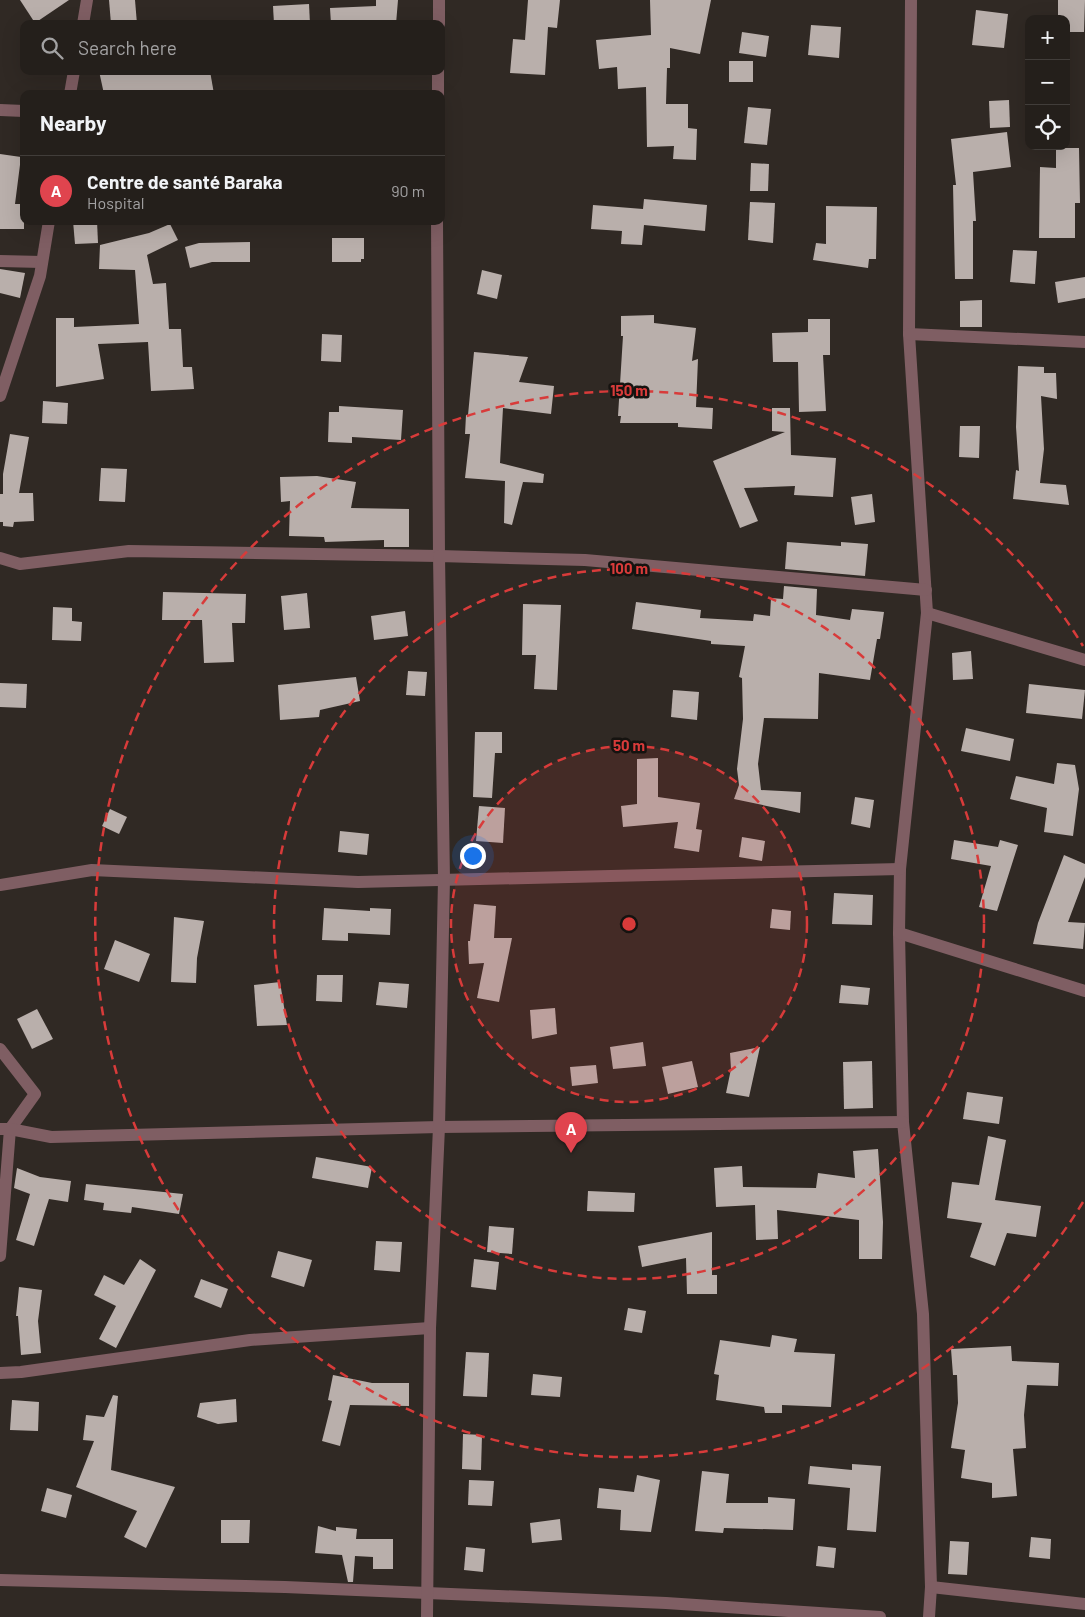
<!DOCTYPE html>
<meta charset="utf-8">
<style>
body{margin:0;font-family:Barlow,sans-serif;background:#302c28;color:#f1f3f6}
.controls{position:absolute;right:15px;top:15px;display:grid;overflow:hidden;border-radius:10px;box-shadow:0 5px 20px #0002}
.controls button{width:45px;height:45px;display:grid;place-items:center;padding:0;border:0;border-bottom:1px solid #413d3a;background:#241f1b;color:#f1f3f6;font:25px sans-serif}
.you{position:absolute;left:472px;top:855px;width:18px;height:18px;margin:-12px;border:4px solid #fff;border-radius:50%;background:#1a73e8;box-shadow:0 0 0 8px #1a73e833}
.badge{display:grid;place-items:center;width:32px;height:32px;border-radius:50%;background:#2563eb;color:#fff;font-size:16px;font-weight:700}
.pin{position:absolute;translate:-50% -41px;filter:drop-shadow(0 1px 2px #0008)}
.pin::after{content:'';position:absolute;top:26px;width:18px;height:15px;background:inherit;clip-path:polygon(0 0,100% 0,50% 100%)}
.list{margin:0;padding:0;list-style:none}
h2{display:flex;justify-content:space-between;align-items:center;height:65px;margin:0;padding:0 20px;font-size:21px}
h2 small{font-size:16px;font-weight:400;color:#a3a2a3}
.list li{display:grid;grid-template-columns:32px 1fr auto;gap:15px;align-items:center;box-sizing:border-box;height:70px;padding:0 20px;border-top:1px solid #413d3a}
.list b{display:block;font-size:19px;white-space:nowrap}
.list p{margin:0;font-size:16px;white-space:nowrap;color:#a3a2a3}
.list em{font-size:16px;font-style:normal;color:#a3a2a3}
.icon{flex:none;width:28px;height:28px;fill:none;stroke:currentColor;stroke-width:2;stroke-linecap:round;stroke-linejoin:round}
.map{position:relative;flex:none;width:1085px;height:1617px;overflow:hidden}
.search{position:absolute;background:#241f1b;box-shadow:0 5px 20px #0002;left:20px;top:20px;width:425px;height:55px;display:flex;align-items:center;gap:12px;box-sizing:border-box;padding:0 18px;border-radius:10px;color:#a3a2a3;font-size:19px}
.panel{position:absolute;background:#241f1b;box-shadow:0 5px 20px #0002;left:20px;top:90px;width:425px;height:135px;border-radius:10px}
.map>svg:first-child{display:block}
</style>
<div class="map">
<svg width="1085" height="1617" viewBox="0 0 1085 1617">
<rect width="100%" height="100%" fill="#302924"/>
<g fill="#b9afab">
<polygon points="20,0 69,0 35,23"/>
<polygon points="109,0 135,0 137,24 111,24"/>
<polygon points="376,0 398,0 396,24 331,24 330,8 376,6"/>
<polygon points="528,0 560,0 557,28 548,27 545,75 510,73 513,39 525,40"/>
<polygon points="650,0 711,0 700,54 670,48 670,68 667,68 666,104 688,104 688,128 697,129 696,160 673,159 674,146 647,147 646,87 618,89 617,67 599,69 596,40 651,35"/>
<polygon points="1058,0 1085,0 1084,32 1066,32 1066,19 1058,19"/>
<polygon points="309,4 310,24 274,24 273,6"/>
<polygon points="976,10 1008,14 1004,48 972,45"/>
<polygon points="811,25 841,27 839,58 808,55"/>
<polygon points="742,32 769,36 766,57 739,53"/>
<rect x="729" y="61" width="24" height="21"/>
<polygon points="99,71 210,71 214,94 104,94"/>
<polygon points="1009,100 1010,127 990,128 989,101"/>
<polygon points="748,107 771,109 767,145 744,143"/>
<polygon points="1007,132 1011,167 973,172 976,221 973,221 973,279 955,279 953,185 956,185 951,139"/>
<polygon points="1056,148 1079,148 1080,203 1075,203 1075,238 1039,238 1040,167 1056,168"/>
<polygon points="0,154 21,157 15,204 24,204 24,229 0,229"/>
<polygon points="751,163 769,164 768,191 750,191"/>
<polygon points="644,199 707,205 705,231 644,225 642,245 621,244 622,231 591,229 593,205 643,209"/>
<polygon points="750,202 775,203 773,243 748,240"/>
<polygon points="826,206 877,207 876,259 869,259 868,268 813,260 816,243 826,244"/>
<polygon points="73,221 97,221 98,243 75,244"/>
<polygon points="170,224 178,240 147,255 153,284 166,283 169,329 181,329 183,367 192,367 194,389 151,391 148,342 98,344 104,379 56,387 56,318 74,318 74,327 139,324 135,270 99,269 100,245 149,233"/>
<polygon points="332,238 364,238 364,259 361,259 361,262 332,262"/>
<polygon points="250,242 250,262 212,262 190,268 185,247 199,243"/>
<polygon points="1013,250 1037,251 1035,284 1010,282"/>
<polygon points="0,269 25,273 20,298 0,293"/>
<polygon points="482,270 502,275 497,299 477,294"/>
<polygon points="1085,277 1085,298 1058,303 1055,282"/>
<polygon points="982,300 982,327 960,327 960,301"/>
<polygon points="654,315 654,323 696,328 692,361 698,359 696,407 713,408 712,429 678,427 678,423 620,423 621,416 618,416 623,336 621,336 621,316"/>
<polygon points="808,319 830,319 830,355 823,355 826,411 799,412 798,362 773,362 772,333 808,332"/>
<polygon points="322,334 342,335 341,362 321,361"/>
<polygon points="474,352 528,357 519,382 554,386 551,414 503,408 500,463 544,474 543,483 523,482 512,525 504,523 505,481 465,478 470,434 465,434 466,415 468,415"/>
<polygon points="1018,366 1044,367 1044,373 1056,373 1057,399 1041,396 1044,449 1040,483 1066,485 1069,505 1013,499 1016,470 1019,471 1016,427"/>
<polygon points="43,401 68,403 67,424 42,423"/>
<polygon points="339,406 403,410 401,440 352,437 352,443 328,442 329,412 339,412"/>
<polygon points="772,408 790,408 791,455 836,458 833,497 794,495 795,486 744,488 758,521 740,528 713,461 785,432 772,431"/>
<polygon points="960,426 980,426 979,458 959,457"/>
<polygon points="10,434 29,437 19,493 33,493 34,521 14,522 13,527 3,526 3,522 0,522 0,494 3,494 3,474"/>
<polygon points="101,468 127,469 125,502 99,501"/>
<polygon points="317,476 356,482 351,508 409,509 409,547 384,547 384,540 325,542 324,537 289,536 290,501 281,502 280,477"/>
<polygon points="872,494 875,522 855,525 851,497"/>
<polygon points="787,542 841,546 841,542 868,544 865,576 785,569"/>
<polygon points="784,586 817,589 816,615 850,620 852,609 884,612 880,639 877,639 870,680 819,673 818,719 764,718 758,764 761,790 801,792 800,813 734,799 739,785 737,769 743,719 742,678 739,677 745,646 711,644 711,641 632,629 636,602 701,610 700,618 753,621 754,614 770,616 771,598 783,599"/>
<polygon points="163,592 246,594 245,623 232,623 234,662 204,663 202,620 162,620"/>
<polygon points="307,593 310,628 284,630 281,596"/>
<polygon points="523,604 561,605 557,690 534,689 536,655 522,655"/>
<polygon points="53,607 72,608 72,621 82,622 81,641 52,640"/>
<polygon points="405,611 408,636 374,640 371,616"/>
<polygon points="971,651 973,679 953,680 952,653"/>
<polygon points="408,671 427,672 425,696 406,695"/>
<polygon points="356,677 360,701 320,710 319,717 280,720 278,685"/>
<polygon points="0,683 27,684 26,708 0,707"/>
<polygon points="1029,684 1085,690 1082,719 1026,713"/>
<polygon points="673,690 699,692 697,720 671,717"/>
<polygon points="966,728 1014,739 1010,761 961,751"/>
<polygon points="475,732 502,732 502,753 495,753 492,798 473,797"/>
<polygon points="658,758 658,797 700,803 696,829 702,830 699,852 674,848 678,822 623,827 621,806 637,804 637,759"/>
<polygon points="1057,763 1075,765 1079,789 1073,836 1044,832 1047,808 1010,799 1016,776 1054,784"/>
<polygon points="855,797 874,800 870,828 851,824"/>
<polygon points="479,806 505,808 503,843 476,841"/>
<polygon points="110,809 127,817 119,834 102,826"/>
<polygon points="340,831 369,834 367,855 338,852"/>
<polygon points="742,837 765,841 762,861 739,857"/>
<polygon points="954,840 998,847 1000,840 1018,845 997,911 979,907 991,866 951,859"/>
<polygon points="1064,855 1085,864 1085,877 1068,922 1085,923 1083,949 1033,944 1038,923"/>
<polygon points="834,893 873,895 872,925 832,924"/>
<polygon points="474,904 496,906 494,938 512,938 499,1002 477,998 484,963 469,964 468,941 470,941"/>
<polygon points="324,908 370,911 370,908 391,909 390,935 348,933 348,941 322,940"/>
<polygon points="772,909 791,911 790,930 770,928"/>
<polygon points="174,917 204,921 197,958 196,983 171,982"/>
<polygon points="115,940 150,954 139,982 104,969"/>
<polygon points="317,975 343,975 342,1002 316,1001"/>
<polygon points="280,982 287,1025 257,1026 254,985"/>
<polygon points="379,982 409,984 407,1008 376,1005"/>
<polygon points="841,985 870,988 868,1005 839,1003"/>
<polygon points="555,1008 557,1034 532,1039 530,1010"/>
<polygon points="37,1009 53,1039 32,1049 17,1019"/>
<polygon points="643,1042 646,1066 613,1069 610,1047"/>
<polygon points="760,1047 749,1097 726,1093 731,1069 730,1053"/>
<polygon points="692,1061 698,1087 668,1094 662,1067"/>
<polygon points="872,1061 873,1108 844,1109 843,1062"/>
<polygon points="596,1065 598,1083 572,1086 570,1067"/>
<polygon points="967,1092 1003,1097 999,1124 963,1119"/>
<polygon points="988,1136 1006,1140 995,1200 1041,1206 1036,1237 1007,1233 995,1266 970,1257 982,1223 947,1218 952,1182 979,1185"/>
<polygon points="878,1149 883,1222 882,1259 859,1259 859,1220 777,1210 778,1239 756,1240 755,1205 716,1207 714,1168 742,1166 743,1187 816,1188 818,1173 855,1178 853,1151"/>
<polygon points="316,1157 372,1167 368,1188 312,1178"/>
<polygon points="17,1168 40,1177 71,1181 68,1202 49,1199 34,1246 16,1240 30,1194 14,1188"/>
<polygon points="86,1184 183,1194 179,1214 132,1207 131,1213 103,1210 104,1203 84,1200"/>
<polygon points="588,1191 635,1193 634,1212 587,1211"/>
<polygon points="489,1226 514,1228 512,1254 487,1252"/>
<polygon points="712,1232 712,1275 717,1275 717,1294 687,1294 686,1258 642,1267 638,1246"/>
<polygon points="376,1241 402,1242 400,1272 374,1270"/>
<polygon points="278,1251 312,1260 304,1287 271,1277"/>
<polygon points="140,1259 156,1270 116,1348 99,1339 116,1306 94,1295 104,1275 124,1285"/>
<polygon points="474,1259 499,1262 496,1290 471,1287"/>
<polygon points="201,1279 228,1289 221,1308 194,1297"/>
<polygon points="19,1287 42,1290 38,1321 41,1353 21,1355 18,1316 16,1316"/>
<polygon points="628,1308 646,1311 642,1333 624,1330"/>
<polygon points="772,1335 797,1339 794,1352 835,1354 831,1407 782,1405 782,1413 765,1413 764,1407 716,1400 719,1375 714,1374 720,1340 770,1347"/>
<polygon points="1011,1346 1012,1361 1059,1363 1058,1386 1027,1385 1024,1415 1026,1448 1013,1449 1017,1496 992,1498 992,1483 961,1478 965,1450 951,1448 958,1403 957,1375 953,1375 951,1349"/>
<polygon points="466,1352 489,1353 487,1397 463,1396"/>
<polygon points="533,1374 562,1377 560,1397 531,1395"/>
<polygon points="333,1375 372,1383 409,1383 409,1406 350,1405 340,1446 322,1441 332,1401 328,1400"/>
<polygon points="113,1395 118,1396 111,1470 175,1487 146,1548 124,1537 137,1511 76,1487 94,1441 83,1440 86,1415 104,1417"/>
<polygon points="236,1399 237,1422 218,1424 197,1417 200,1403"/>
<polygon points="12,1400 39,1402 38,1431 10,1430"/>
<polygon points="463,1434 482,1435 481,1470 462,1469"/>
<polygon points="852,1464 881,1466 876,1532 847,1530 850,1488 808,1484 810,1466 852,1470"/>
<polygon points="702,1471 729,1474 726,1503 768,1503 768,1497 795,1499 793,1530 724,1528 723,1533 695,1531"/>
<polygon points="637,1475 660,1480 651,1532 620,1530 621,1510 597,1508 599,1488 634,1492"/>
<polygon points="469,1480 494,1481 492,1506 468,1505"/>
<polygon points="47,1488 72,1495 66,1518 41,1511"/>
<polygon points="560,1519 562,1540 532,1543 530,1523"/>
<polygon points="221,1520 250,1520 249,1543 221,1543"/>
<polygon points="318,1526 336,1531 336,1527 357,1529 356,1539 393,1539 393,1569 373,1569 373,1557 355,1556 353,1582 348,1582 342,1555 315,1553"/>
<polygon points="1031,1537 1051,1539 1050,1559 1029,1557"/>
<polygon points="950,1541 969,1542 967,1575 948,1574"/>
<polygon points="818,1546 836,1548 834,1568 816,1566"/>
<polygon points="466,1547 485,1549 483,1572 464,1570"/>
</g>
<g fill="none" stroke-linecap="round" stroke-linejoin="round">
<g stroke="#7f5e63" stroke-width="12">
<polyline points="911,0 909,334 927,613 900,869 899,933 903,1122 923,1314 931,1587 929,1617"/>
<polyline points="83,24 87,0"/>
<polyline points="439,24 439,0"/>
<polyline points="70,94 74,71"/>
<polyline points="438,94 438,71"/>
<polyline points="0,110 24,111"/>
<polyline points="0,261 42,262"/>
<polyline points="909,334 1085,342"/>
<polyline points="0,396 40,276 49,221"/>
<polyline points="0,558 20,564 129,551 439,556 437,221"/>
<polyline points="927,613 1085,660"/>
<polyline points="0,885 92,870 358,882 900,869"/>
<polyline points="899,933 1085,991"/>
<polyline points="0,1049 35,1094 10,1129 0,1256"/>
<polyline points="0,1129 10,1129 51,1137 439,1127 903,1122"/>
<polyline points="0,1373 21,1372 250,1340 430,1328"/>
<polyline points="0,1580 285,1587 666,1603 880,1617"/>
<polyline points="931,1587 1085,1604"/>
<polyline points="427,1617 430,1328 439,1127 444,879 439,556 585,560 926,590"/>
</g>
</g>
<circle cx="629" cy="924" r="178" fill="#d83b3a" fill-opacity=".12"/>
<g fill="none" stroke="#d83b3a" stroke-width="2.5" stroke-dasharray="9 6">
<circle cx="629" cy="924" r="178"/>
<circle cx="629" cy="924" r="355"/>
<path d="M1083 1202A533 533 0 1 1 1083 646"/>
</g>
<circle cx="629" cy="924" r="8" fill="#d83b3a" stroke="#151310" stroke-width="2.5"/>
<g font-size="15" text-anchor="middle" font-weight="bold" fill="#d83b3a" stroke="#151310" stroke-width="5" stroke-linejoin="round" paint-order="stroke">
<text x="629" y="396">150 m</text>
<text x="629" y="574">100 m</text>
<text x="629" y="751">50 m</text>
</g>
</svg>
<div class="controls">
<button>+</button>
<button>−</button>
<button><svg class="icon" aria-label="locate" viewBox="0 0 24 24"><circle cx="12" cy="12" r="6"/><path d="M12 2v4M12 18v4M2 12h4M18 12h4"/></svg></button>
</div>
<div class="you"></div>
<div class="pin badge" style="left:571px;top:1153px;background:#e0444e">A</div>
<div class="search"><svg class="icon" aria-label="search" viewBox="0 0 24 24"><circle cx="10" cy="10" r="6"/><path d="M15 15l6 6"/></svg>Search here</div>
<section class="panel">
<h2>Nearby<small></small></h2>
<ul class="list">
<li><span class="badge" style="background:#e0444e">A</span><div><b>Centre de santé Baraka</b><p>Hospital</p></div><em>90 m</em></li>
</ul>
</section>
</div>
